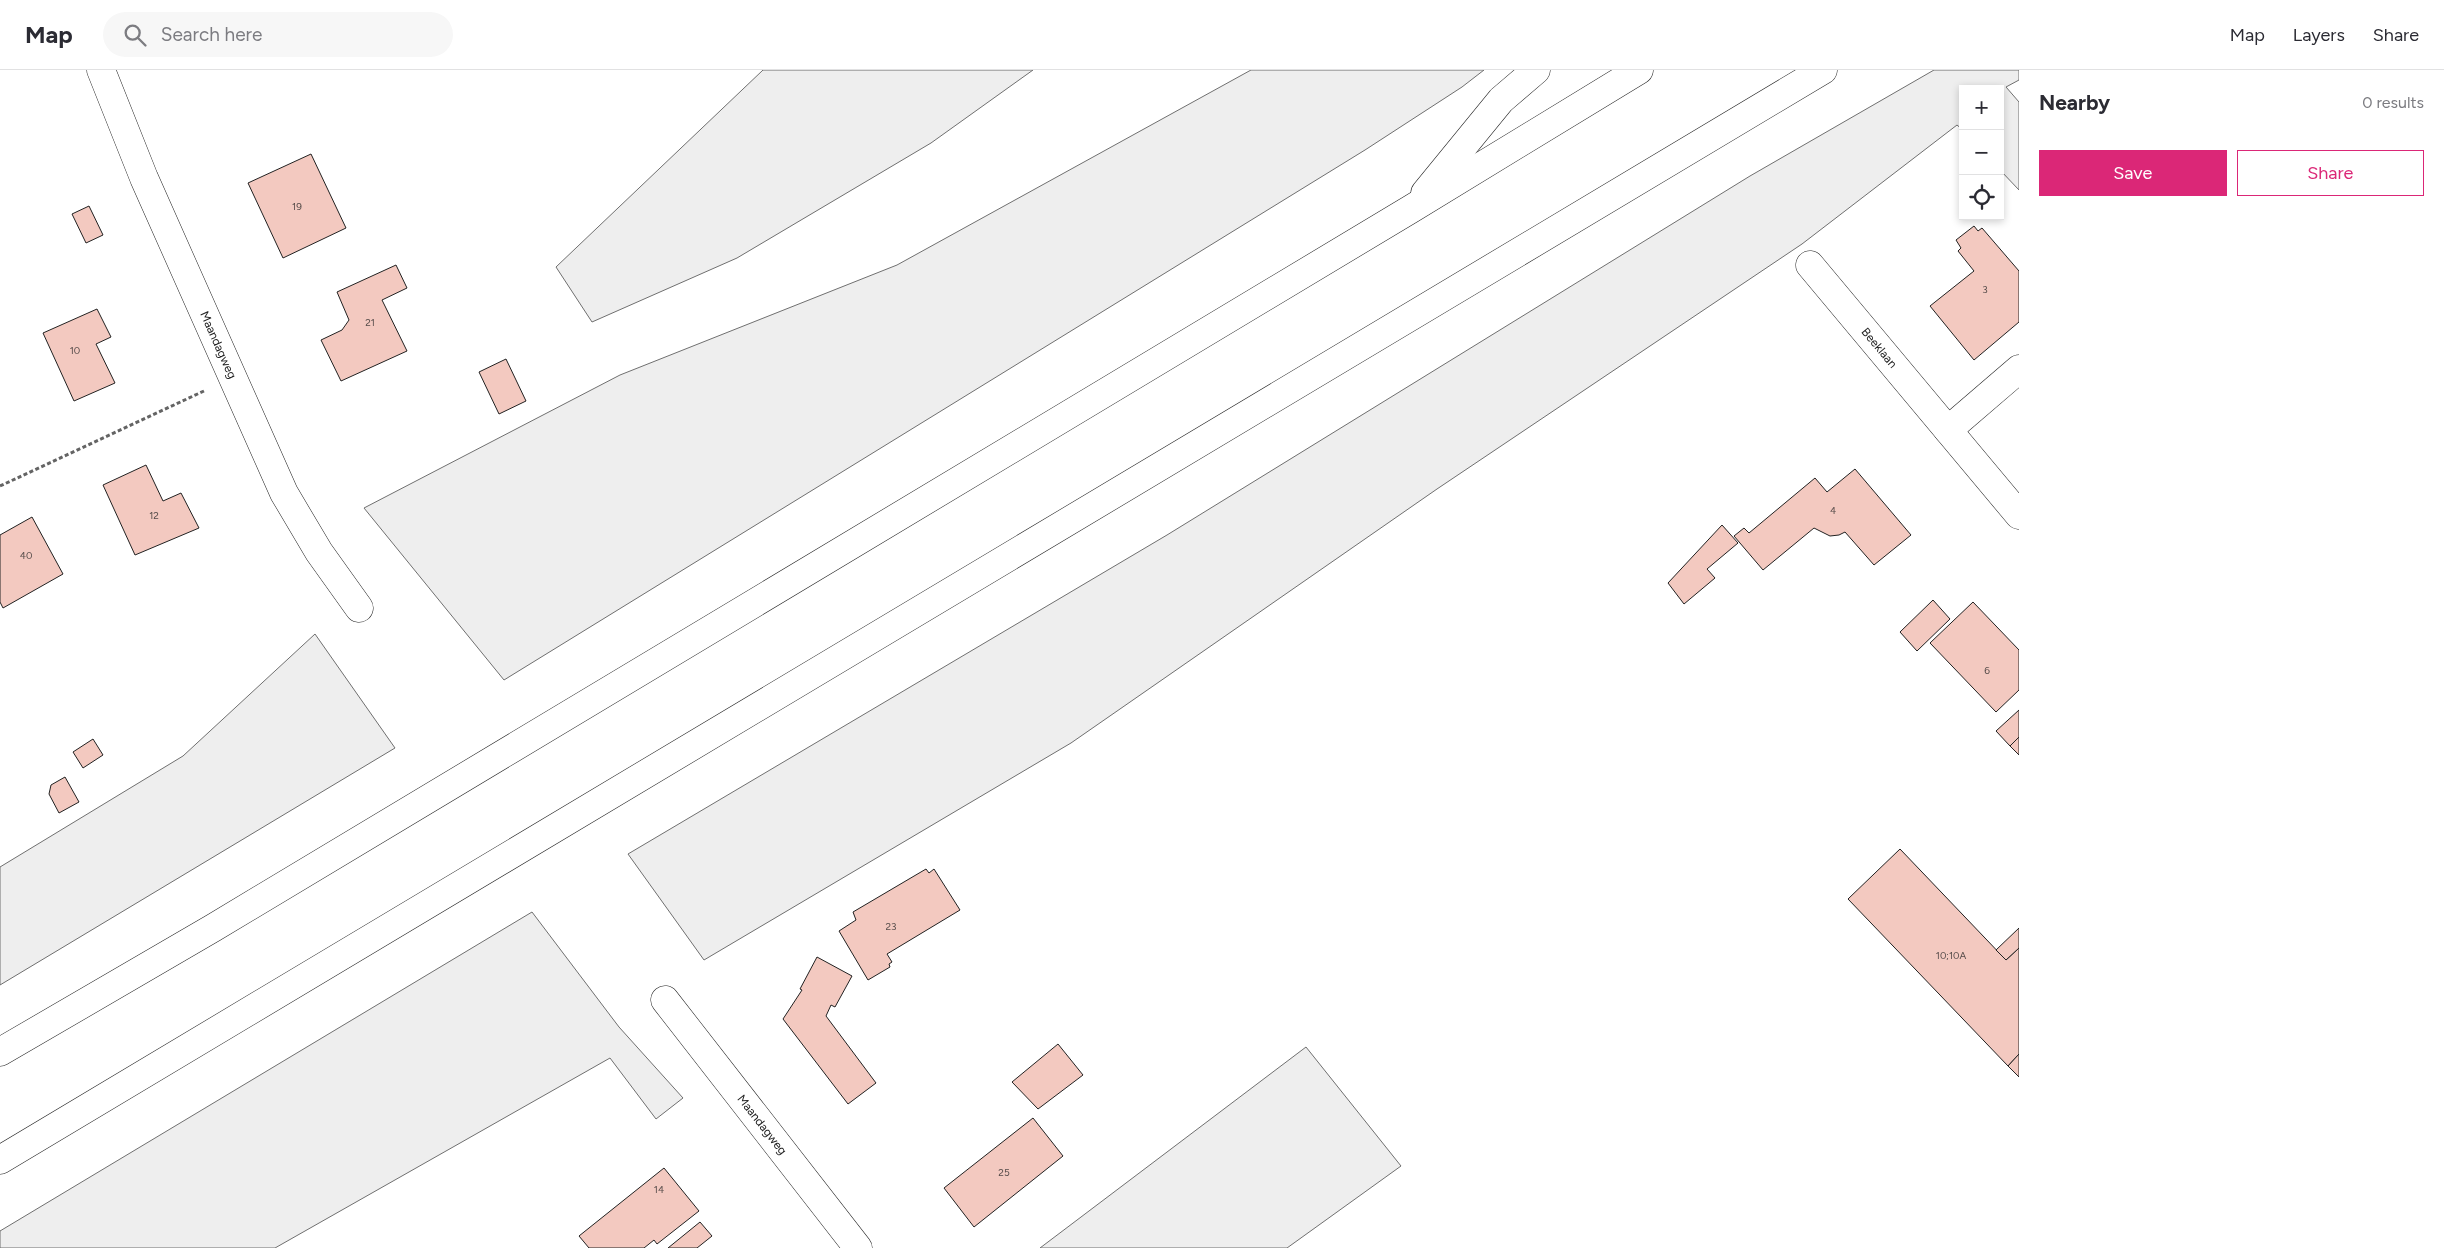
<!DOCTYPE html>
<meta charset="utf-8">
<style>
body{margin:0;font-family:Figtree,sans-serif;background:#f7f7f7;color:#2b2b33}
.controls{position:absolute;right:15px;top:15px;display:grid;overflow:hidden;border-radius:0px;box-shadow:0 2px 8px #0003}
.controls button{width:45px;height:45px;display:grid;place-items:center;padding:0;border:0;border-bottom:1px solid #e1e1e2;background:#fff;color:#2b2b33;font:25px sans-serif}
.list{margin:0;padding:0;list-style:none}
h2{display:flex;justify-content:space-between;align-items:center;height:65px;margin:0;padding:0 20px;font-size:21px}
h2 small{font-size:16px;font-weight:400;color:#7c7c81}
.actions{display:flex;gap:10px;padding:15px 20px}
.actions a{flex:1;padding:11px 0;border:1px solid #db2777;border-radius:0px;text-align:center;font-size:18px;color:#db2777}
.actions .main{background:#db2777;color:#fff}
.icon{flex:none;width:28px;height:28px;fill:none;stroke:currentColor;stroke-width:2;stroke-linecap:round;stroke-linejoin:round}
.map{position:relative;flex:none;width:2019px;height:1178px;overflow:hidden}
header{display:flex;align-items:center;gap:30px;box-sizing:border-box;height:70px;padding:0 25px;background:#fff;border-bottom:1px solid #e1e1e2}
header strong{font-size:24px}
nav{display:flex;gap:28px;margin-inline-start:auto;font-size:18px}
.search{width:350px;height:45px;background:#f7f7f7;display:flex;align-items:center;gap:12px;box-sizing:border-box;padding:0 18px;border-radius:28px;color:#7c7c81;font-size:19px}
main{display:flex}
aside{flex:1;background:#fff}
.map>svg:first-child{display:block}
</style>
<header>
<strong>Map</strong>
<div class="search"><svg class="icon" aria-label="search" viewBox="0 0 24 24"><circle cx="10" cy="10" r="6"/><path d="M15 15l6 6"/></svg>Search here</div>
<nav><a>Map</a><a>Layers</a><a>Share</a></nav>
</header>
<main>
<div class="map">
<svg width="2019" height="1178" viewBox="0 0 2019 1178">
<rect width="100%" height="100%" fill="#fff"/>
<g fill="#eee" stroke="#6f6f6f">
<polygon points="763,0 1033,0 931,73 737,188 592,252 556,197"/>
<polygon points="1251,0 1484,0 1462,17 1365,80 504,610 364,438 620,305 897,195"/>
<polygon points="1934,0 2019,0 2019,10 2006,17 2019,32 2019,120 2000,100 2000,19 1963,19 1963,60 1957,55 1802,174 1437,419 1071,673 704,890 628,784 1167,465 1750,106"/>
<polygon points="315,564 395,678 0,915 0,797 183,686"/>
<polygon points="532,842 619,957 683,1028 656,1049 610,988 275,1178 0,1178 0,1161"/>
<polygon points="1306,977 1401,1096 1287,1178 1040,1178"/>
</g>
<g fill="#f3c9c0" stroke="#222">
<polygon points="311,84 346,158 283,188 248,113"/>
<polygon points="89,136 103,165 86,173 72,144"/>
<polygon points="1974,156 1978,161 1982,158 2019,201 2019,252 1974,290 1930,236 1974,201 1958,181 1961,178 1956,170"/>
<polygon points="396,195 407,218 382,230 407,281 341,311 321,270 342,260 349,250 337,222"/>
<polygon points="97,239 111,267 96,274 115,313 74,331 43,263"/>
<polygon points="506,289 526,331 499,344 479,302"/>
<polygon points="146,395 163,431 181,423 199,458 135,485 103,415"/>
<polygon points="1855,399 1911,465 1874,495 1845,462 1839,465 1830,466 1814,458 1763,500 1734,466 1744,458 1749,463 1815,408 1827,422"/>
<polygon points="32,447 63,504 3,538 0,532 0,465"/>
<polygon points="1722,455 1738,473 1707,499 1715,508 1684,534 1668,513"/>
<polygon points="1933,530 1950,549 1917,581 1900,562"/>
<polygon points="1973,532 2019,580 2019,620 1996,642 1930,573"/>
<polygon points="2019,640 2019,667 2010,676 1996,661"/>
<polygon points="2019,667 2019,685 2010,676"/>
<polygon points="93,669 103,685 83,698 73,682"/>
<polygon points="65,707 79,732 59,743 49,724 51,715"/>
<polygon points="1900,779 2006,890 2019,878 2019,984 2008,996 1848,829"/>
<polygon points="926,799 929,803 934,799 960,840 887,884 892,892 889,894 890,897 868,910 839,861 856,850 853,842"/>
<polygon points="2019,858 2019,878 2006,890 1996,880"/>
<polygon points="817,887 852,906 835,937 831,935 826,946 876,1013 848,1034 783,949 802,920 800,919"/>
<polygon points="1058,974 1083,1005 1038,1039 1012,1012"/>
<polygon points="2019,984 2019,1007 2008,996"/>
<polygon points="1033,1048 1063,1086 974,1157 944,1118"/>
<polygon points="664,1098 699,1141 657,1174 654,1170 644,1178 589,1178 579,1166"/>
<polygon points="700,1152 712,1166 697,1178 668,1178"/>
</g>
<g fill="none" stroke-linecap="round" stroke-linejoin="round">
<defs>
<g id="street">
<path id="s1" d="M 101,0 L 144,108 L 284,423 L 319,482 L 359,538"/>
<path id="s2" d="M 1810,195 L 2019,445"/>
<polyline points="1948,360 2019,299"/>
<path id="s3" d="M 665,930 L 858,1178"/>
</g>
<g id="highway">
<polyline points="1425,123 1501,30 1536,0"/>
<polyline points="0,982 213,858 1411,139 1639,0"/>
<polyline points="0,1090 1823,0"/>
</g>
</defs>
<use href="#street" stroke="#222" stroke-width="29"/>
<use href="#highway" stroke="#222" stroke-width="29"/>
<polyline stroke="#646464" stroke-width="3" stroke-dasharray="4 2.5" stroke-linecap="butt" points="0,416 204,321"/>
<use href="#street" stroke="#fff" stroke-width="28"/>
<use href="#highway" stroke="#fff" stroke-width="28"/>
</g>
<g text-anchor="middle" stroke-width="4" stroke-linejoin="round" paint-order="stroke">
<g font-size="10" fill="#564c4a">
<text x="297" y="140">19</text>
<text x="1985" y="223">3</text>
<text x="370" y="256">21</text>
<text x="75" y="284">10</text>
<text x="1833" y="444">4</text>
<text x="154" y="449">12</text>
<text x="26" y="489">40</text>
<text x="1987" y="604">6</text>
<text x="891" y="860">23</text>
<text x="1951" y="889">10;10A</text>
<text x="1004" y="1106">25</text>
<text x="659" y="1123">14</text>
</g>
<g font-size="12" fill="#222" stroke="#fff">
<text dy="4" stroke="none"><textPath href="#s1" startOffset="299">Maandagweg</textPath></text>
<text dy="4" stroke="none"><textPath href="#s2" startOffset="108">Beeklaan</textPath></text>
<text dy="4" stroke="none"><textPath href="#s3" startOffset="158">Maandagweg</textPath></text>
</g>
</g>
</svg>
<div class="controls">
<button>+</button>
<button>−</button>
<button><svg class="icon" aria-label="locate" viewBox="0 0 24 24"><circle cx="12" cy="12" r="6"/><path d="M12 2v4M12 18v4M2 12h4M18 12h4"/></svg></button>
</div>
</div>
<aside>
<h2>Nearby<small>0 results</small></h2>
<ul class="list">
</ul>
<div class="actions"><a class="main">Save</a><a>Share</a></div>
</aside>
</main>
